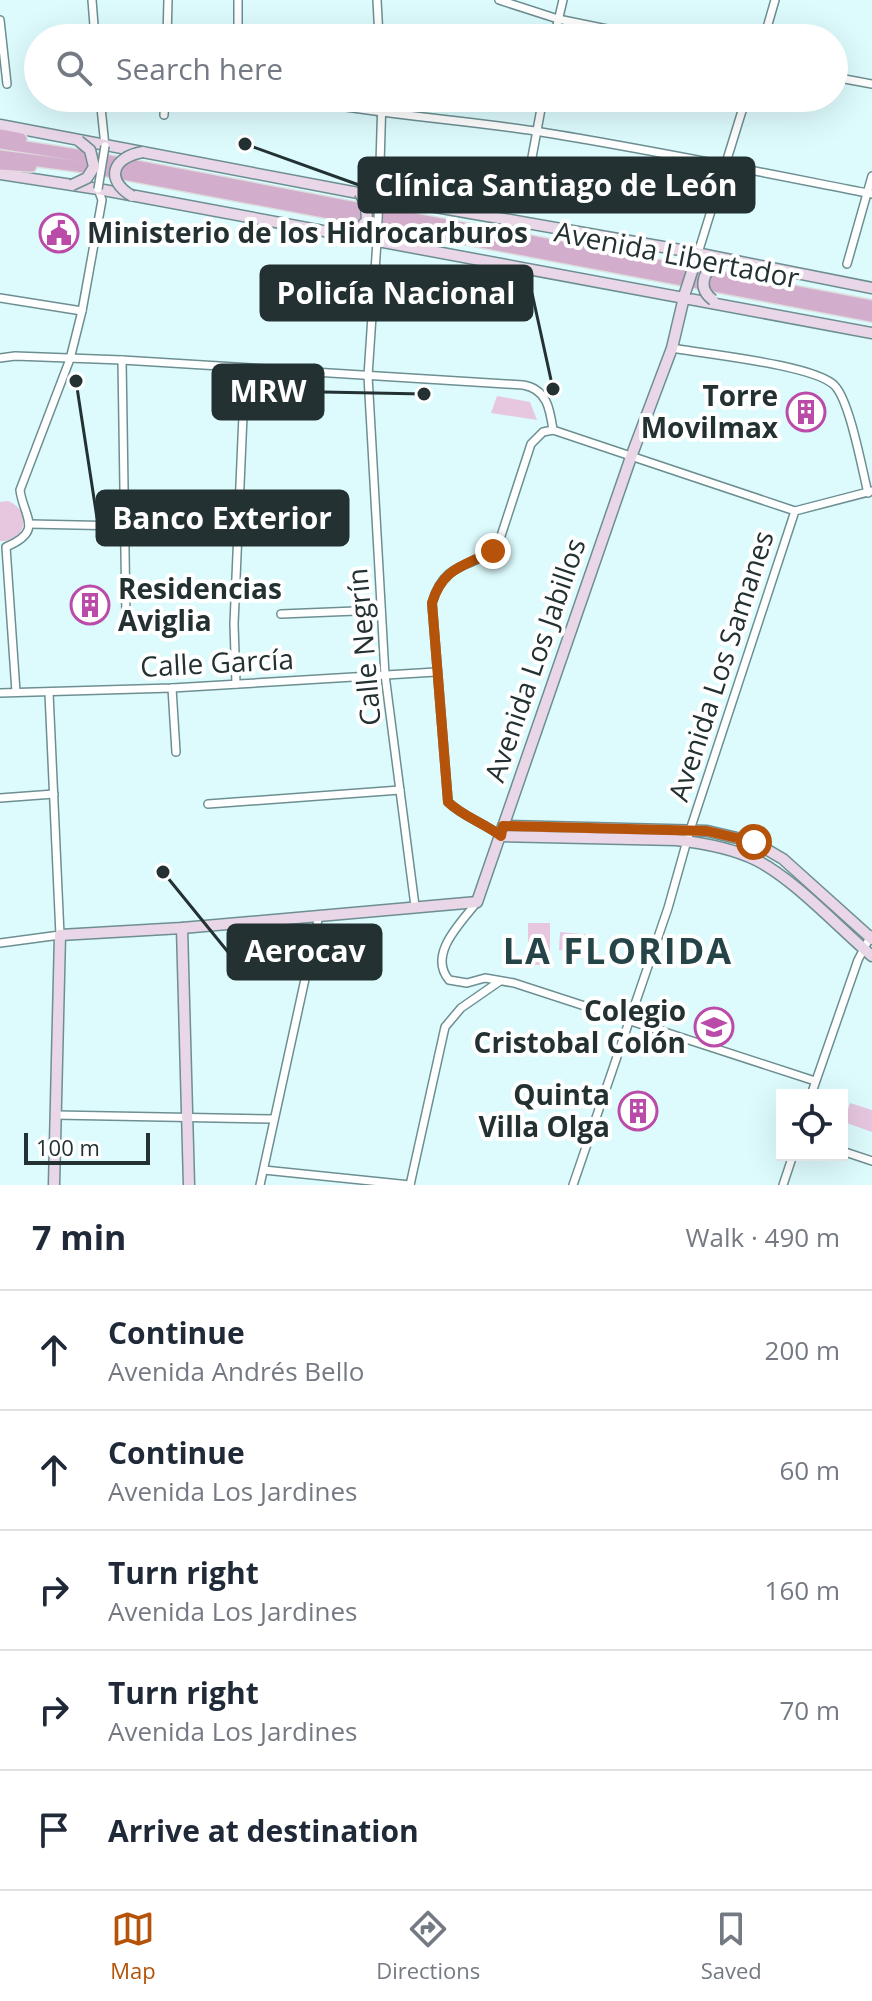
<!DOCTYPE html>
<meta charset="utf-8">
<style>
body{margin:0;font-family:"Open Sans",sans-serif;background:#f2f2f3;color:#1f2937}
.controls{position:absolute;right:24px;bottom:24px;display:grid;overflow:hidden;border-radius:0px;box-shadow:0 8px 32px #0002}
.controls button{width:72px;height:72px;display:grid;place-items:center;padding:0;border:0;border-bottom:2px solid #e0e1e3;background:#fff;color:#1f2937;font:40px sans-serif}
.scale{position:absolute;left:24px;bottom:20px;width:126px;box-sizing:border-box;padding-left:8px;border:4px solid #233133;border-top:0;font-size:22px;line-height:28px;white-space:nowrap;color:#233133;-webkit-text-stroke:6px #fff;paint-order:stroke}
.stop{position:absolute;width:24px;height:24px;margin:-18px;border:6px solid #b45309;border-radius:50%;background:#fff}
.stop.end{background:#b45309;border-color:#fff;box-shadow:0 2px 8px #0008}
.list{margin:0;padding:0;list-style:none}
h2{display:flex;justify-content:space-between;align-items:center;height:104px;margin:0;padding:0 32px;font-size:34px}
h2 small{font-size:26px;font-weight:400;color:#747a83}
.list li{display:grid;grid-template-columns:52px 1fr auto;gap:24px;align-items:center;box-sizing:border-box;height:120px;padding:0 32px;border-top:2px solid #e0e1e3}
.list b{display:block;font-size:30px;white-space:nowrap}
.list p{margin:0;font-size:26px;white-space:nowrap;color:#747a83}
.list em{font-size:26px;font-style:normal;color:#747a83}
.icon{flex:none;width:44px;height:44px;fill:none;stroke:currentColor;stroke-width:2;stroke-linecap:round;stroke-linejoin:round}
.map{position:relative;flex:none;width:872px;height:1185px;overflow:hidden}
.search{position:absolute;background:#fff;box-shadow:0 8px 32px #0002;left:24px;right:24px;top:24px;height:88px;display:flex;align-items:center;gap:20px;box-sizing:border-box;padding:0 28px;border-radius:44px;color:#747a83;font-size:30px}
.sheet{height:704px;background:#fff}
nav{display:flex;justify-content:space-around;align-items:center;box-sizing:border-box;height:112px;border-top:2px solid #e0e1e3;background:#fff;font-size:22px;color:#747a83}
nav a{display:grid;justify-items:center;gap:4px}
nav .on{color:#b45309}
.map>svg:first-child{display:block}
</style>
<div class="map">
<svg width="872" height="1185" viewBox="0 0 872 1185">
<rect width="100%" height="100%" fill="#ddfbfd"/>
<g fill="#e6c7df">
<polygon points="497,396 530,402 537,420 491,413"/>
<path d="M 8,501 C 33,511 26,542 0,541 L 0,502 Z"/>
<rect x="528" y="923" width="22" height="42"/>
<polygon points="560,932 592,935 591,952 559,950"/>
<polygon points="850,1103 872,1110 872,1132 844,1122"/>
</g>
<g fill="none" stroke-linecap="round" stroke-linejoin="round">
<defs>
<g id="street">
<polyline points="92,0 95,38"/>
<polyline points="238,0 238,38"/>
<polyline points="377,0 379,38"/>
<polyline points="499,0 558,19 651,38"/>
<polyline points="0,20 7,84"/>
<polyline points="167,38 168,0"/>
<polyline points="554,38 563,0"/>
<polyline points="764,38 775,0"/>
<polyline points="834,77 872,84"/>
<polyline points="100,98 105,146"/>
<path d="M 293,98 C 373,114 455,119 535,131 C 648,149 760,172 872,194"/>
<polyline points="164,115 165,98"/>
<polyline points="525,195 543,98"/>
<polyline points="379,197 382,98"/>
<polyline points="377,241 368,376 385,675 415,906"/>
<polyline points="698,253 746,98"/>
<polyline points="847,264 872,176"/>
<polyline points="0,298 82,311"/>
<path d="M 672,348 C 705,354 816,365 835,386 C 850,402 862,469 868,493"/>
<path d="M 0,358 L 15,356 L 122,360 L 523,385 C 547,389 550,409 553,430"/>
<polyline points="122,360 126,616"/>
<polyline points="553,430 795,511"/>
<polyline points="29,524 124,526"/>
<polyline points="281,614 381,610"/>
<polyline points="236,684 234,624 245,369"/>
<polyline points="172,688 176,752"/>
<path d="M 16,692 L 6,547 C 45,531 23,516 20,490 L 70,359 L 82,311 L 102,200 L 98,189"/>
<polyline points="0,693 172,688 436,672"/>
<polyline points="0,798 54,794"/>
<polyline points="208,804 400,790"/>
<path d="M 501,836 C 484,823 462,816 448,802 L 432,603 C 446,554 481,571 499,542 L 531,444 L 543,432 L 553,430"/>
<path d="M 477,902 C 462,922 427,954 449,980 L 467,983 L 485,978 L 514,983 L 815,1081"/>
<polyline points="0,943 60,935 49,693"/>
<polyline points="811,1095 858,960 871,935"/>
<polyline points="56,1115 274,1119"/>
<polyline points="842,1151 872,1161"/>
<polyline points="264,1170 410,1185"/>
<polyline points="260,1185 319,915"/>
<polyline points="410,1185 445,1027 461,1008 500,981"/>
<polyline points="573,1185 668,908 690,830 795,511 872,491"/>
<polyline points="783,1185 793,1155"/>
</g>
<g id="secondary">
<polyline points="0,125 379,197 686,251 872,288"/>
<polyline points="0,174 98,189 872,333"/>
<polyline points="503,826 707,831 754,842 783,859 872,939"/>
<path d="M 501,836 L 676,840 C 703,843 732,848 756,860 C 794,879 838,927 872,956"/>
<polyline points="182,928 189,1185"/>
<polyline points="54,1185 60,935 182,928 477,902 631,457 672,348 685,293"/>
</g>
<g id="primary">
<polyline points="0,135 21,139"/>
<polyline points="0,143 83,156 872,306"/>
<polyline points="0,156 92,168 872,316"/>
<polyline points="0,164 31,166"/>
</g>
</defs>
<use href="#street" stroke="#6d8f92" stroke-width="10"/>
<use href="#secondary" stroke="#6d8f92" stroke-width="13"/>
<use href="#primary" stroke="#dcdede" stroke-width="14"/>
<use href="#street" stroke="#fff" stroke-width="7"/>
<use href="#secondary" stroke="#e9d6e6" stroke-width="10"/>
<use href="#primary" stroke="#d3adcc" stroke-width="11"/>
<defs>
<g id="street-bridge">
<polyline points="98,189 105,146"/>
<polyline points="377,241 379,197"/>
</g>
<g id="secondary-bridge">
<polyline points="72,185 87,178 94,167 90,150 79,141"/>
<path d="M 132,196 C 104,179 113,157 143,152"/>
<polyline points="344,235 357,232 367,220 366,205 360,193"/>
<polyline points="685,293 696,259"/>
<path d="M 713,300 C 698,289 702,273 716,264"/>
</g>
</defs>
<use href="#street-bridge" stroke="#6d8f92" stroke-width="10" stroke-linecap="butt"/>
<use href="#secondary-bridge" stroke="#6d8f92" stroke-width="13" stroke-linecap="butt"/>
<use href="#street-bridge" stroke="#fff" stroke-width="7"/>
<use href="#secondary-bridge" stroke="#e9d6e6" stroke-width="10"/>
</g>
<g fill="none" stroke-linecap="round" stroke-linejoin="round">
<path stroke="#b45309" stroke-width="10" d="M 493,551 C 465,566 443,567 432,603 L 448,802 C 462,816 484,823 501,836 L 503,826 L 707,831 L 754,842"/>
</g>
<defs>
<symbol id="civic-ring" viewBox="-11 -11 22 22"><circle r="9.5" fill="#fff" stroke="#ba4ba9" stroke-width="1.5"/><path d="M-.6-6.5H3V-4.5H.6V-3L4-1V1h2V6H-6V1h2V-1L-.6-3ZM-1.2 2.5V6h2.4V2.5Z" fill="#ba4ba9"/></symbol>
<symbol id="building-ring" viewBox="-11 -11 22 22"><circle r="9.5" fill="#fff" stroke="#ba4ba9" stroke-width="1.5"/><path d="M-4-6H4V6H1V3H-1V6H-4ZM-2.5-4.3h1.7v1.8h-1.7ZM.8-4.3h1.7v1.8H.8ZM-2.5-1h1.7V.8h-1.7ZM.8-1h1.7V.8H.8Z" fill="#ba4ba9"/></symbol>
<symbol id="school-ring" viewBox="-11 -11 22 22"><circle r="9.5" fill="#fff" stroke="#ba4ba9" stroke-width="1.5"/><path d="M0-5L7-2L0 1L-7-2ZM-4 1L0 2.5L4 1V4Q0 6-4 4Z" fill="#ba4ba9"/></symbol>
</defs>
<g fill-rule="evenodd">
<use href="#civic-ring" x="37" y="211" width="44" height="44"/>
<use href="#building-ring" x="784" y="390" width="44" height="44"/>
<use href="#building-ring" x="68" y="583" width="44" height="44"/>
<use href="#school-ring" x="692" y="1005" width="44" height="44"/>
<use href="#building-ring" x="616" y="1089" width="44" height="44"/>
</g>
<g text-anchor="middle" stroke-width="8" stroke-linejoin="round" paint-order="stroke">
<g font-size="28" font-weight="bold" fill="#233133" stroke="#fff" text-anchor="end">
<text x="87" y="243" text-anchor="start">Ministerio de los Hidrocarburos</text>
<text x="778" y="406">Torre<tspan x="778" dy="32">Movilmax</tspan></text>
<text x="118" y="599" text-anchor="start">Residencias<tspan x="118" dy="32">Aviglia</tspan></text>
<text x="686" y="1021">Colegio<tspan x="686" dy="32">Cristobal Colón</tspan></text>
<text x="610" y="1105">Quinta<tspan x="610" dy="32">Villa Olga</tspan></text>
</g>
<g font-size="28" fill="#233133" stroke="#fff">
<text transform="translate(677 255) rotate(11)" y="10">Avenida Libertador</text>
<text transform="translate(364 647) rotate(-95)" y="10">Calle Negrín</text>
<text transform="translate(535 660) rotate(-71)" y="10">Avenida Los Jabillos</text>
<text transform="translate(217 663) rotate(-3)" y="10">Calle García</text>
<text transform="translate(721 666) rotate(-72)" y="10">Avenida Los Samanes</text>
</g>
<g font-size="36" font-weight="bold" letter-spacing="2" fill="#244447" stroke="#fff">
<text x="618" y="964">LA FLORIDA</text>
</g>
</g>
<path fill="none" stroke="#233133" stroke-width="3" d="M245 144L359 185M553 389L532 293M424 394L323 392M76 381L97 518M163 872L228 952"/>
<g fill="#233133" stroke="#fff" stroke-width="3">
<circle cx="245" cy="144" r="8"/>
<circle cx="553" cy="389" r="8"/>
<circle cx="424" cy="394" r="8"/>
<circle cx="76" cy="381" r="8"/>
<circle cx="163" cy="872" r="8"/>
</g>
<g fill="#233133" stroke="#233133" stroke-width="3">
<rect x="359" y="158" width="395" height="54" rx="8"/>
<rect x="261" y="266" width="271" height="54" rx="8"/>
<rect x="213" y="365" width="110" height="54" rx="8"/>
<rect x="97" y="491" width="251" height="54" rx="8"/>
<rect x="228" y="925" width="153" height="54" rx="8"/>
</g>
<g font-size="30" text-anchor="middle" font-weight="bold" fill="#fff">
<text x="556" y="196">Clínica Santiago de León</text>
<text x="396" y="304">Policía Nacional</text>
<text x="268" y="402">MRW</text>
<text x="222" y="529">Banco Exterior</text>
<text x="305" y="962">Aerocav</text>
</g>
</svg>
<div class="controls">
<button><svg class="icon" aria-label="locate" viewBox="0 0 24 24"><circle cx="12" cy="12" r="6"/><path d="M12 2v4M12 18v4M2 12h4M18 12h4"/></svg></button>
</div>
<div class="scale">100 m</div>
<div class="stop" style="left:754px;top:842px"></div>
<div class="stop end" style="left:493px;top:551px"></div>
<div class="search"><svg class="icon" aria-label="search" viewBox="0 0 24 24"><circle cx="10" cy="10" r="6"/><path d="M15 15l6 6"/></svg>Search here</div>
</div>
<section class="sheet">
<h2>7 min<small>Walk · 490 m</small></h2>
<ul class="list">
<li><svg class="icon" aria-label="ahead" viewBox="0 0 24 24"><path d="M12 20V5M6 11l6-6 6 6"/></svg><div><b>Continue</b><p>Avenida Andrés Bello</p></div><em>200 m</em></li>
<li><svg class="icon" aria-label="ahead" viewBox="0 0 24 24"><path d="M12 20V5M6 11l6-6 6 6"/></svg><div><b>Continue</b><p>Avenida Los Jardines</p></div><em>60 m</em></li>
<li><svg class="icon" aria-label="right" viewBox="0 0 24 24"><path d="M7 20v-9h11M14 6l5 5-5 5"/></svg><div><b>Turn right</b><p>Avenida Los Jardines</p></div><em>160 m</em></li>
<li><svg class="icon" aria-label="right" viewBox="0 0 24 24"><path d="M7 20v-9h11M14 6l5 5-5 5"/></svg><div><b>Turn right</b><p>Avenida Los Jardines</p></div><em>70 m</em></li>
<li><svg class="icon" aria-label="arrive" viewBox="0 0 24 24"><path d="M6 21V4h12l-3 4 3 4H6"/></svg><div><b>Arrive at destination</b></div></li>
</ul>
</section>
<nav>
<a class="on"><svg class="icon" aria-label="map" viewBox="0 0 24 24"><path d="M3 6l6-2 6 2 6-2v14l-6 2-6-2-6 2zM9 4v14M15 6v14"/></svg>Map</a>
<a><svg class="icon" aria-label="directions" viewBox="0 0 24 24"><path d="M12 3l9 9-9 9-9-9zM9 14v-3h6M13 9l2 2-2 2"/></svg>Directions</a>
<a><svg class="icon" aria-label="saved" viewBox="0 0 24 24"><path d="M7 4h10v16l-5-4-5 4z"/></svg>Saved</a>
</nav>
